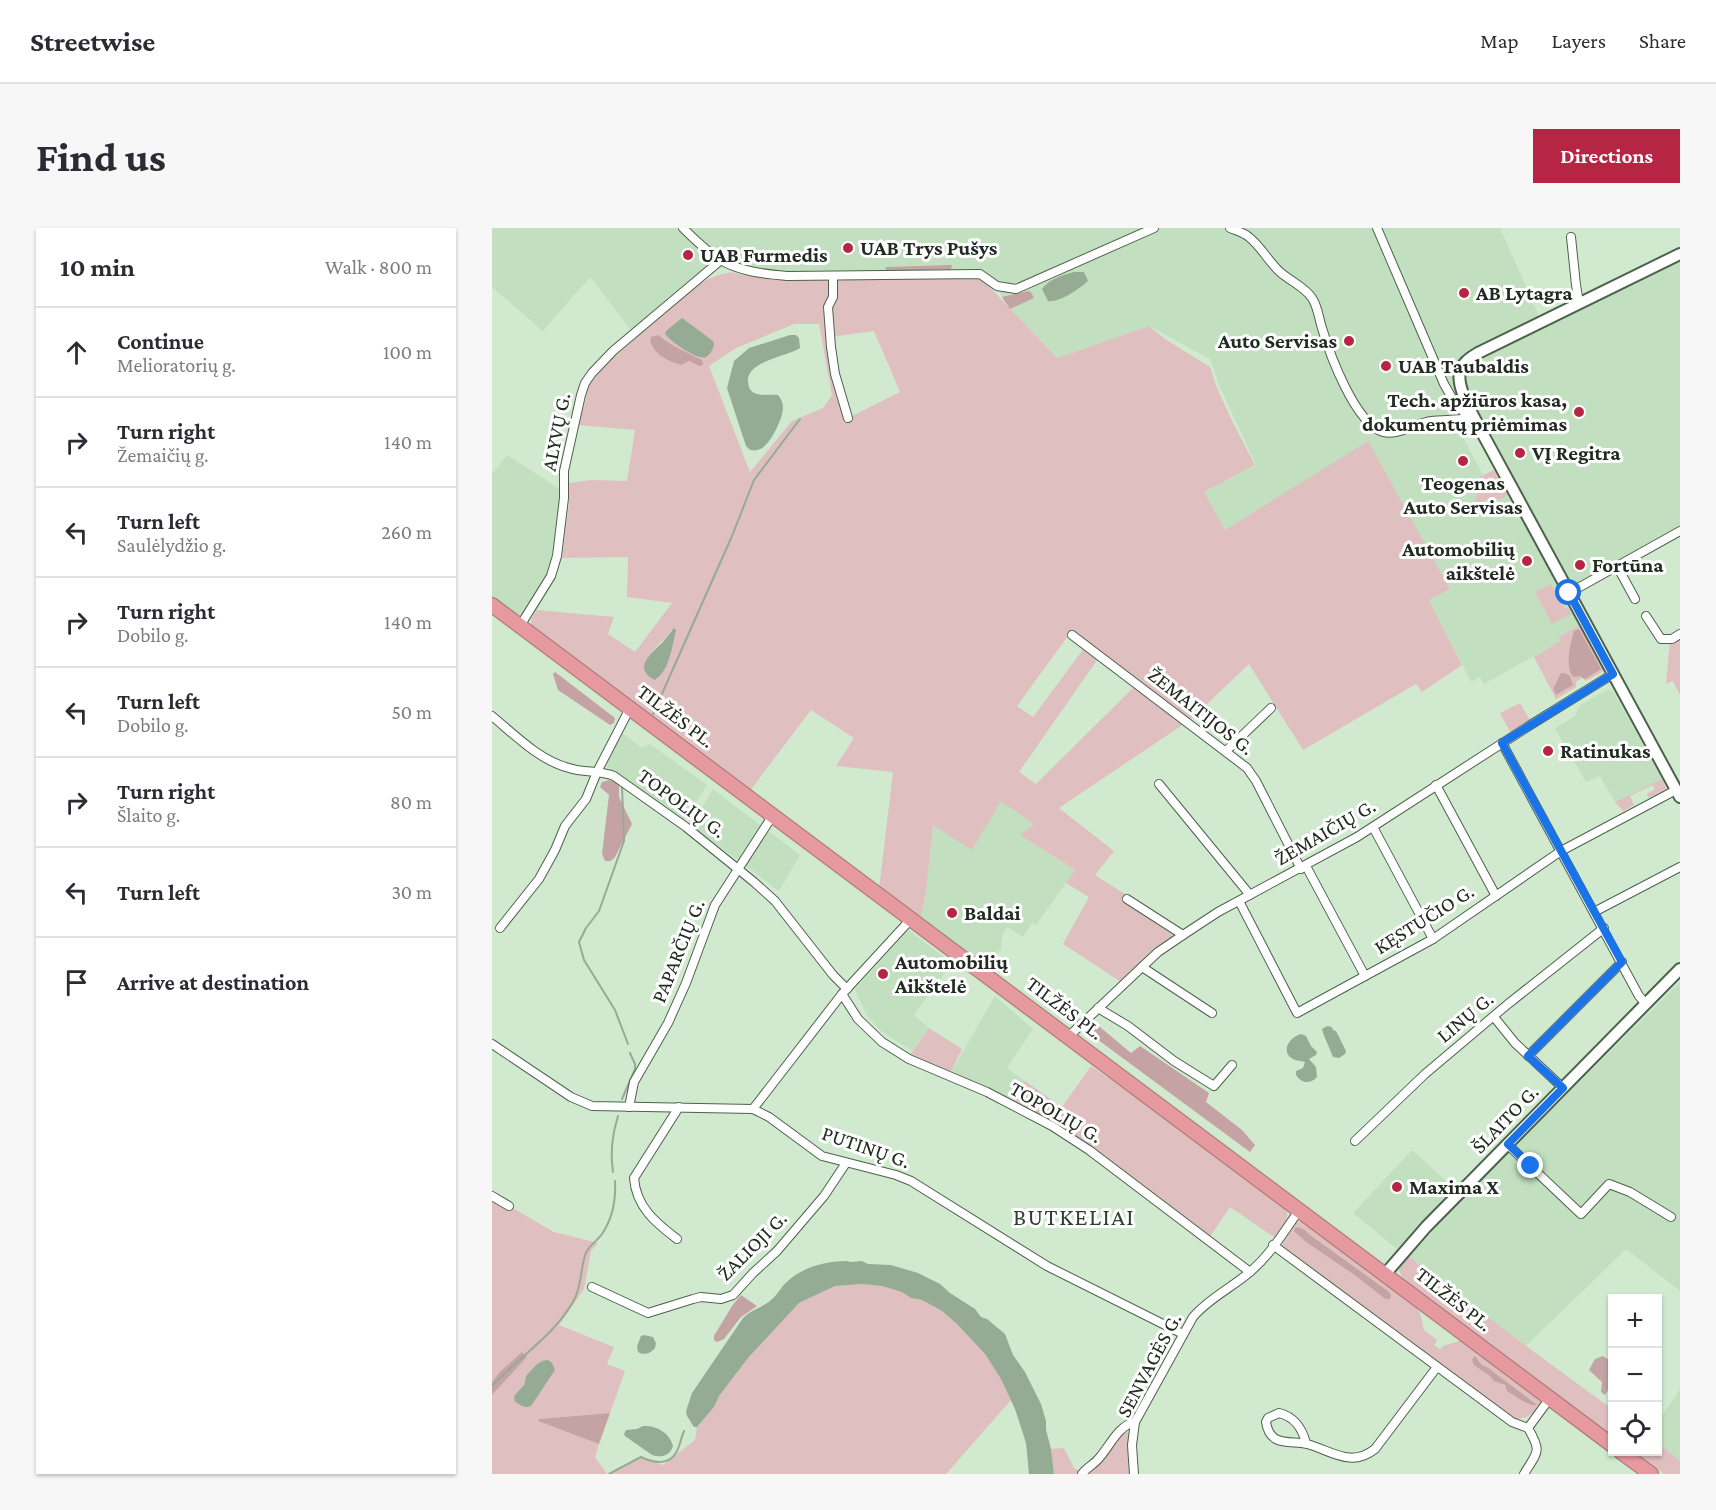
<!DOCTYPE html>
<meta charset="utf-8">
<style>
body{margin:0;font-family:"Crimson Pro",serif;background:#f7f7f7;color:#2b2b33}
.controls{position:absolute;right:18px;bottom:18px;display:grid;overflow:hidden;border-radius:0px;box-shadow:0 2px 4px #0004}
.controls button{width:54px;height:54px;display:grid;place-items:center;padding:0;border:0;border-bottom:2px solid #e1e1e2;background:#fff;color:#2b2b33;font:30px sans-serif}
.stop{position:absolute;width:18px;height:18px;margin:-14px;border:4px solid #1a73e8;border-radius:50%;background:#fff}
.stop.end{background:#1a73e8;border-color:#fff;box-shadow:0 2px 6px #0008}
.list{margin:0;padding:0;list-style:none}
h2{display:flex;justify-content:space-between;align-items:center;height:78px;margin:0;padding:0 24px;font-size:26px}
h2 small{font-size:20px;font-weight:400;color:#7c7c81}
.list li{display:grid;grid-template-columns:39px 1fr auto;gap:18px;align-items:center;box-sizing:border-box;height:90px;padding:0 24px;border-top:2px solid #e1e1e2}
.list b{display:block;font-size:22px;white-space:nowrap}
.list p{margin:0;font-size:20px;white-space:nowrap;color:#7c7c81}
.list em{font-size:20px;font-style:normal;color:#7c7c81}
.icon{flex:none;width:33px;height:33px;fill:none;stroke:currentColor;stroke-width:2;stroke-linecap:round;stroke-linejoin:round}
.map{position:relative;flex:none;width:1188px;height:1246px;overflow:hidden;border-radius:0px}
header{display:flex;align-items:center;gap:36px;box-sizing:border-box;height:84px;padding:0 30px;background:#fff;border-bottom:2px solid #e1e1e2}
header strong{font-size:28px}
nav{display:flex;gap:33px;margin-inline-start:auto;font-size:21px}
.intro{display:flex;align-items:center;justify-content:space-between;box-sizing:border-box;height:144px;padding:0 36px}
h1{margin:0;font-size:42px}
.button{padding:15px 27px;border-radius:0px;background:#b72545;color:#fff;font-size:21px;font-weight:700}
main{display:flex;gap:36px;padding:0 36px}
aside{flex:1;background:#fff;border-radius:0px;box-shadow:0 2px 4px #0004}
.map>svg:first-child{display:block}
</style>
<header>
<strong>Streetwise</strong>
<nav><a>Map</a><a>Layers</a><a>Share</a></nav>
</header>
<div class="intro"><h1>Find us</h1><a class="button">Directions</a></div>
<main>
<aside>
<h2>10 min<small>Walk · 800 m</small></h2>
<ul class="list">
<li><svg class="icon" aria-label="ahead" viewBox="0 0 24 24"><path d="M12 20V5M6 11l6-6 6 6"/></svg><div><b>Continue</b><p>Melioratorių g.</p></div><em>100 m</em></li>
<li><svg class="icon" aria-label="right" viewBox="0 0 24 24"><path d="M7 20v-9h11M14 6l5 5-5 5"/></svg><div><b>Turn right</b><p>Žemaičių g.</p></div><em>140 m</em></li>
<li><svg class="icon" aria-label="left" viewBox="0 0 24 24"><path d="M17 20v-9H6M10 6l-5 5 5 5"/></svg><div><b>Turn left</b><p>Saulėlydžio g.</p></div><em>260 m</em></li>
<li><svg class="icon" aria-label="right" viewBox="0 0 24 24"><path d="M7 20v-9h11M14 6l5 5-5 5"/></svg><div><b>Turn right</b><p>Dobilo g.</p></div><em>140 m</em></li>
<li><svg class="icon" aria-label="left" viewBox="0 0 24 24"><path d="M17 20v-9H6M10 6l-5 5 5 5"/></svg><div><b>Turn left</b><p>Dobilo g.</p></div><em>50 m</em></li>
<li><svg class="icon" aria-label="right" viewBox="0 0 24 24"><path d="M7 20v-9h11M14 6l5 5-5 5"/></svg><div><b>Turn right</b><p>Šlaito g.</p></div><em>80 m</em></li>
<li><svg class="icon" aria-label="left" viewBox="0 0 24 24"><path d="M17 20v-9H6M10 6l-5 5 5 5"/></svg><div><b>Turn left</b></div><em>30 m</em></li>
<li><svg class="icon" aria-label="arrive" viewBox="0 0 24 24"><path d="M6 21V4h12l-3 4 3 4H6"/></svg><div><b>Arrive at destination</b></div></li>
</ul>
</aside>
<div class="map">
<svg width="1188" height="1246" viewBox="0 0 1188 1246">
<rect width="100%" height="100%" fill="#d1eacf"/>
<g fill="#c2e0c0">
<polygon points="0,0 1008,0 1048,90 969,133 963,141 962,149 971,175 957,183 991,247 984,251 986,263 983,273 995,271 999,276 1016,267 1088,397 1067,409 1069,413 992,456 988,449 979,454 937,372 958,361 876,214 733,303 712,264 764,237 727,157 718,131 657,98 565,130 513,75 505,58 488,46 269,45 234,33 217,38 199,50 139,102 99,50 88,60 51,103 0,59"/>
<polygon points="1188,30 1188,303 1081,363 991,197 974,160 972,146 977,137 993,126"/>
<polygon points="15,227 77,267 73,310 70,330 64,349 45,382 28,389 23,387 0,370 0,246"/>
<polygon points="1116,461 1121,463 1170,551 1123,574 1108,548 1094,554 1063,500 1083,488 1088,477"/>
<polygon points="130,505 150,520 158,516 215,557 192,593 114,538"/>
<polygon points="221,561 308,627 287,663 199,597"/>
<polygon points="509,572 542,596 528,607 583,642 544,697 540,695 531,709 515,699 510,708 509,721 494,742 428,693 434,664 441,596"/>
<polygon points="416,702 460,735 422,787 437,800 420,823 389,803 375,788 363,761"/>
<polygon points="1188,754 1188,1063 1134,1021 1034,1118 917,1029 972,969"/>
<polygon points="503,768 541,801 515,840 533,853 520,874 458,846"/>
<polygon points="920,922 963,961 905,1021 861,985"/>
<polygon points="1188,1161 1188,1233 1166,1215 1166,1194"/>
</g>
<g fill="#e0bfc0" fill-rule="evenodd">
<path d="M 239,44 L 250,47 L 293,52 L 483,49 L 491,52 L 565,130 L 657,98 L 673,111 L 718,139 L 725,160 L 741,195 L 763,237 L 712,264 L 733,302 L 876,213 L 958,361 L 937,372 L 970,437 L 930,464 L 924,456 L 811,522 L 757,436 L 698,492 L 567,580 L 622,623 L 603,647 L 636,668 L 633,673 L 682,708 L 662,723 L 629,754 L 571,716 L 597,669 L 574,655 L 583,642 L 528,607 L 542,596 L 509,573 L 480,622 L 441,597 L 434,664 L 428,693 L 387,661 L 401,544 L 344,538 L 362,510 L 319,482 L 257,564 L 41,402 C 37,393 40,389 45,382 L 122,389 L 116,406 L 143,424 L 180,375 L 135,369 L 136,329 L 70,330 L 77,276 L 77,255 L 99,252 L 135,253 L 143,202 L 87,197 L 97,158 L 110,140 L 195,65 L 214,52 L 227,47 ZM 302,96 L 327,96 L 340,167 L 331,180 L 300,193 L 258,244 L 217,138 L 244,120 ZM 382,103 L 408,164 L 356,190 L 338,109 ZM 170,109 L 182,118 L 210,132 L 207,138 L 197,133 L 189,137 L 171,130 ZM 180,401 L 172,442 L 165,452 L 154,442 C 151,425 172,415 180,401 ZM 576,408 L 592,420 L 541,489 L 525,478 ZM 608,428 L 645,456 L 544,556 L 527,544 Z"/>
<polygon points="1002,242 1016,267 999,276 995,271 985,277 983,273 986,263 983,251"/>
<polygon points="1059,356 1073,381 1076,380 1079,386 1060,396 1043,364"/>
<polygon points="1088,397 1113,442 1094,453 1090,450 1084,454 1084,459 1064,471 1042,429 1068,413 1067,409"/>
<polygon points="1188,408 1188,467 1181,453 1174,456 1178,413"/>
<polygon points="1028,475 1038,492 1018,504 1008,485"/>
<polygon points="1170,551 1175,562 1157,570 1155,566 1163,561 1161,557 1138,568 1142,577 1131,583 1123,574"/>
<polygon points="437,800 470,821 458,846 417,828"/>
<path d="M 599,838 L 640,866 L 794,981 C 799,993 789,1000 782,1009 L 738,979 L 717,1010 L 590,913 L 520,874 L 533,853 L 570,879 Z"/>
<path d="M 0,968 L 62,1004 L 106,1015 L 99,1023 L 92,1061 L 67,1097 L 122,1119 L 115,1136 L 133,1143 L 118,1185 L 47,1191 L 46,1193 L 107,1216 L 103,1229 L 115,1246 L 0,1246 L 0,1167 L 35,1129 L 0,1154 ZM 50,1133 L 36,1179 L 22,1168 L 32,1157 L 34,1148 L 44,1137 Z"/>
<path d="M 809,993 L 814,995 L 924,1079 L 928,1085 L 932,1102 L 945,1112 L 942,1117 L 948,1121 L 951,1118 L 970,1112 L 1050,1173 C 1046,1184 1034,1192 1022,1191 L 809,1034 L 789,1018 L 801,1000 L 799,998 L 803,995 ZM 813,1002 L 818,1007 L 896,1063 L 899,1067 L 893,1071 L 864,1048 L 814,1014 L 803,1003 ZM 981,1129 L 986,1131 L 990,1137 L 995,1139 L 1044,1176 L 1043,1178 L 1021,1167 L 1010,1155 L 1005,1154 Z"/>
<polygon points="915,1027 1034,1118 1120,1181 1120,1208 912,1054 907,1042"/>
<polygon points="370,1056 390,1058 410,1064 419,1070 430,1072 450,1083 465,1096 493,1126 509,1151 519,1172 454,1246 118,1246 149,1230 171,1237 203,1212 205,1199 222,1179 227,1168 256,1130 307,1075 343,1058"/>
<polygon points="633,1202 636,1205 638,1246 594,1246 628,1206"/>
<polygon points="1166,1215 1188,1233 1188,1246 1172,1246 1141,1224 1166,1224"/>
<polygon points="572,1220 582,1240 593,1246 562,1246 559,1221"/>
</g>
<g fill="#c5a2a3">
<polygon points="459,37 460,38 459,41 395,43 393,40 394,39"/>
<polygon points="536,63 539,64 542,70 518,81 510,69"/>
<path d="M 166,107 L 182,118 L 210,132 L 211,137 L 207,138 L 197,133 L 189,137 C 174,132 164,128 158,113 L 159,109 Z"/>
<path d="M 1087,401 L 1109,441 L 1093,451 L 1088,448 L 1081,449 C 1073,436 1078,418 1082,403 Z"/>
<polygon points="63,444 123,490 122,495 118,497 66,462 61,446"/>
<polygon points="1069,445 1072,445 1078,448 1081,457 1064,467 1061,461"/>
<polygon points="117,552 127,555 127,569 140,596 123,629 119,633 113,633 110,626 117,567 108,559 110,554"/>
<polygon points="602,794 639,825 648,818 717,865 714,874 750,902 763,917 758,924 594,803"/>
<polygon points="806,999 813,1002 818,1007 896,1063 899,1067 898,1071 893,1071 864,1048 814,1014 802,1003 803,1000"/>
<polygon points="249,1067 265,1078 249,1089 232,1111 225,1114 222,1112 222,1108 240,1078"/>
<polygon points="30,1124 35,1129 0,1167 0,1154 8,1144"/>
<path d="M 983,1128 L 990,1137 L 995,1139 L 1044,1176 L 1043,1178 C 1033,1175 1024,1169 1015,1163 L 1013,1157 L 1002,1153 L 998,1148 L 982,1137 L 980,1131 Z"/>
<polygon points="1111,1128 1120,1134 1120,1156 1113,1167 1109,1164 1110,1154 1097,1142 1103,1131"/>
<polygon points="118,1185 107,1216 46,1193 47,1191"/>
</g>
<g fill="#95ab94">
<path d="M 582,44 L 592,44 L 596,53 C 587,61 567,75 556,73 L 550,61 C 557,51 571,47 582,44 Z"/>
<path d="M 190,90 L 221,113 L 222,117 C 221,121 218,127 214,129 C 206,133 178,113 173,106 L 174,103 Z"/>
<path d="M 298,107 L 304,107 L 307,110 L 308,120 C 294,129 254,133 256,154 C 257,171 274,166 286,167 C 289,171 291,174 291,180 C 291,190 278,218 268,221 C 264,223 262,222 258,222 L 254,218 L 235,160 L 242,133 L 257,120 Z"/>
<path d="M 182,400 L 184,402 C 180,418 178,442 163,452 C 140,441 159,425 170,415 C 174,410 178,405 182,400 Z"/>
<polygon points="835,798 840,799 841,802 844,803 854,823 853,826 847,830 841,829 831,805 830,801"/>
<path d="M 809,806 L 814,808 L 819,818 L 825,824 L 824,827 L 817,831 L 824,839 L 825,849 C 818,857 809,855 804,847 L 804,843 L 811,840 L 813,834 C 810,833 806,833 803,832 C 787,825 797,809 809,806 Z"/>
<path d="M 354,1033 L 360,1034 L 370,1033 L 376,1036 L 399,1037 L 426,1045 L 448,1056 L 458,1065 L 483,1081 L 489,1089 L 495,1091 L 513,1106 L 521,1127 L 533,1144 L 549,1176 L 554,1193 L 554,1202 L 559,1221 L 562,1246 L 537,1246 L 534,1215 L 523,1181 L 509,1151 L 493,1126 L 465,1096 L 450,1083 L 430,1072 L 419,1070 L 410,1064 L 390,1058 L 370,1056 L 343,1058 L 307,1075 L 256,1130 L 227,1168 L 222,1179 L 205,1199 L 202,1199 L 195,1188 L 194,1183 L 200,1165 L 251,1090 C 261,1081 269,1080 278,1073 C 286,1067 289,1058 297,1052 C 311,1039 335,1033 354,1033 Z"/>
<path d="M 152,1107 L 161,1109 L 164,1115 L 163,1120 C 159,1125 152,1128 146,1124 L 145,1118 L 149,1108 Z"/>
<path d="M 56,1132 L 60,1135 L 63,1142 L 39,1178 C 33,1181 29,1177 23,1174 L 22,1168 L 32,1157 L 34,1148 L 44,1137 L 50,1133 Z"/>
<path d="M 151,1198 C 164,1197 178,1205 181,1218 C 178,1228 169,1230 160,1227 L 133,1208 L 132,1206 L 134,1202 L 145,1201 Z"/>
</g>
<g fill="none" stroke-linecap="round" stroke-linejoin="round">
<g stroke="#95ab94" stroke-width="2">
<polyline points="161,486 240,308 262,252 308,191"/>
<polyline points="130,558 132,613 107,683 94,700 87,714 92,732 123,782 136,816"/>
<polyline points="130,871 143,841 143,836 138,825"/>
<path d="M 121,944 C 118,925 120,907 126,888"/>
<path d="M 0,1158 C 27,1129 63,1107 82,1072 C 91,1056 88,1035 95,1023 C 99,1016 106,1012 110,1006 C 121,990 124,972 123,953"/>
<path d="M 117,1246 L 149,1229 C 161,1235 178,1238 185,1223 C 188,1217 189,1210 192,1203"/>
</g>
<defs>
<g id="street">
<path d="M 191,0 C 202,11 214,23 227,31 C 248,44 273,46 296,48 L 488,46 L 505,58 L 524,61 L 662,0"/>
<path d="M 738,0 C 745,3 753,5 758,10 C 770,20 777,34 788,44 C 798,53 813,59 820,70 C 826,79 827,91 830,100 C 838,127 863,195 891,204 C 906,208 924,195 939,193 C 952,191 963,193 976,190"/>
<polyline points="885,0 952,156 960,170 978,192"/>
<polyline points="1079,9 1084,57 1087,75"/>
<polyline points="341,48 341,69 336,79 339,119 343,146 356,190"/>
<polyline points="1125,338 1143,371"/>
<polyline points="1077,365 1188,303"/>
<polyline points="1154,388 1169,411 1180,411 1188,406"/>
<polyline points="28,398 59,348 65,328 72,270 72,243 89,167 93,155 100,145 121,123 229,32"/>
<polyline points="580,407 755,540 764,553 809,641"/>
<path d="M 0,488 C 24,508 47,532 77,540 C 92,545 108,542 122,548 L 194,599 L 262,654 L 283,673 L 341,747 L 355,761"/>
<polyline points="1010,515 1147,768 1154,776"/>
<polyline points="734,523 779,480"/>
<polyline points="667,556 758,667"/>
<polyline points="944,557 1004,668"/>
<polyline points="881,599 941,711"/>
<polyline points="814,638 873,748"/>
<polyline points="635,671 691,707"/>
<polyline points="747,673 805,785 941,711 1069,623 1184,562"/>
<polyline points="1102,684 1188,639"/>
<polyline points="8,700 47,651 63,622 73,598 94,571 105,544 138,480"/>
<polyline points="650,739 720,785"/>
<polyline points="350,766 366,791 390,814 417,831 495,864 560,898 597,922 758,1044"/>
<polyline points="606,780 636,798 682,833 722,858 740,837"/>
<polyline points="1002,789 1023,815 1071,860"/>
<polyline points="576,809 650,739 666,724 691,707 726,684 865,609 1040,496 1121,446"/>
<polyline points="0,816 79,869 100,878 261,881 277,889 330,928 404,947 419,953 555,1038 691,1106"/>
<polyline points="1036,828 1130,734"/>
<polyline points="137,879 142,854 176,795 194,755 223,677 281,587"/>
<polyline points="261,881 350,766 419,691"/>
<polyline points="863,913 933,846 1016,776 1112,700"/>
<polyline points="1015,916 1089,986 1117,956 1138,964 1179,989"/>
<polyline points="0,968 17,978"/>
<path d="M 185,1011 C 164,995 144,979 142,950 L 187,879"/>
<polyline points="781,1017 1020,1194 1036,1200"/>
<polyline points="100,1059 156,1085 201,1071 209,1069 229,1071 241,1067 261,1045 285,1023 332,968 354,935"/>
<path d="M 814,1215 C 810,1200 803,1189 787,1185 L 776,1190 L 774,1194 C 778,1220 799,1212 815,1216 C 840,1223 859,1240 883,1221 L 945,1139"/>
<path d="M 590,1246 C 595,1239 603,1236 608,1229 C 619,1216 626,1198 643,1194"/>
<path d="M 642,1246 L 640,1217 L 643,1194 L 701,1089 C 717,1070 741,1059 759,1043 C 779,1026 793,1002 808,981"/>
<path d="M 1032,1246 C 1046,1223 1050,1224 1036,1200 L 1058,1170"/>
</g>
<g id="secondary">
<path d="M 1188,26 L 986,125 C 980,129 972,133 969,141 C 962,156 980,185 987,199 L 1188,569"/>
<polyline points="894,1045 934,999 1188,741"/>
</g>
<g id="highway">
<path d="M 0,377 C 373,658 748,936 1120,1217"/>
<polyline points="1129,1224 1159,1246"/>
</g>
</defs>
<use href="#street" stroke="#4c624b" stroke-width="10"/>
<use href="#secondary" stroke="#4c624b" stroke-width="14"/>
<use href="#highway" stroke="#a17373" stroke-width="16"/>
<use href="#street" stroke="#fff" stroke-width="8"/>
<use href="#secondary" stroke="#fff" stroke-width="10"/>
<use href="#highway" stroke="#e69a9f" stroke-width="14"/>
</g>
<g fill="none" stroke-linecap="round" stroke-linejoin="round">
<polyline stroke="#1a73e8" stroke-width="8" points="1039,938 1016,916 1071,860 1036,828 1130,734 1010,515 1121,446 1077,365"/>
</g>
<g fill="#b72545" stroke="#fff" stroke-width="2">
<circle cx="356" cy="20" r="6"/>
<circle cx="196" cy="27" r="6"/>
<circle cx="972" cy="65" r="6"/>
<circle cx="857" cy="113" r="6"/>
<circle cx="894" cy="138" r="6"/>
<circle cx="1087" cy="184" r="6"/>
<circle cx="1028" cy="225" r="6"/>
<circle cx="971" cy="233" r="6"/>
<circle cx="1035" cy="333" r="6"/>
<circle cx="1088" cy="337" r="6"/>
<circle cx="1056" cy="523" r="6"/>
<circle cx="460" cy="685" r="6"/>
<circle cx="391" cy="746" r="6"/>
<circle cx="905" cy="959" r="6"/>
</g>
<g text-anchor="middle" stroke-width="6" stroke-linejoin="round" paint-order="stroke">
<g font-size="21" font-weight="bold" fill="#212b21" stroke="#fff" text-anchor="start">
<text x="368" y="27">UAB Trys Pušys</text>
<text x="208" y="34">UAB Furmedis</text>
<text x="984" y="72">AB Lytagra</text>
<text x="845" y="120" text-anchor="end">Auto Servisas</text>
<text x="906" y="145">UAB Taubaldis</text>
<text x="1075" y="179" text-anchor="end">Tech. apžiūros kasa,<tspan x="1075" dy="24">dokumentų priėmimas</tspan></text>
<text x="1040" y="232">VĮ Regitra</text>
<text x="971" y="262" text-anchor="middle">Teogenas<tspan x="971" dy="24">Auto Servisas</tspan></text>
<text x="1023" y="328" text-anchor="end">Automobilių<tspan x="1023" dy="24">aikštelė</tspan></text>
<text x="1100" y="344">Fortūna</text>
<text x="1068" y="530">Ratinukas</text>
<text x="472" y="692">Baldai</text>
<text x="403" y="741">Automobilių<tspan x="403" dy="24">Aikštelė</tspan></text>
<text x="917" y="966">Maxima X</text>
</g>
<g font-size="21" fill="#212b21" stroke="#fff">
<text transform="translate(64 204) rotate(-79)" y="7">ALYVŲ G.</text>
<text transform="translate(709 483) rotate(38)" y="7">ŽEMAITIJOS G.</text>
<text transform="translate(184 488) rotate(37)" y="7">TILŽĖS PL.</text>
<text transform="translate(190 575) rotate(36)" y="7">TOPOLIŲ G.</text>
<text transform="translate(833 604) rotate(-30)" y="7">ŽEMAIČIŲ G.</text>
<text transform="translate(932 691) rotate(-32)" y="7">KĘSTUČIO G.</text>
<text transform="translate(186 723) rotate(-68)" y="7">PAPARČIŲ G.</text>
<text transform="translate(573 780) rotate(37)" y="7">TILŽĖS PL.</text>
<text transform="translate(973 789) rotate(-40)" y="7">LINŲ G.</text>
<text transform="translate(564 884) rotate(30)" y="7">TOPOLIŲ G.</text>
<text transform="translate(1013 891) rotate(-46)" y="7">ŠLAITO G.</text>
<text transform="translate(374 919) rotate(19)" y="7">PUTINŲ G.</text>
<text transform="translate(260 1018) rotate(-45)" y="7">ŽALIOJI G.</text>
<text transform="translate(962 1071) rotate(38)" y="7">TILŽĖS PL.</text>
<text transform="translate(657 1137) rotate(-62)" y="7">SENVAGĖS G.</text>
</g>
<g font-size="24" letter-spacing="1.5" fill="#2d412c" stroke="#fff">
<text x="582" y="997">BUTKELIAI</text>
</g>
</g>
</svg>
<div class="controls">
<button>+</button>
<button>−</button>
<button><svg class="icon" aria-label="locate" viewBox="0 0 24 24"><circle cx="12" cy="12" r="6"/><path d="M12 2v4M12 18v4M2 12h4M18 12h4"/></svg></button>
</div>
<div class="stop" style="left:1077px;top:365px"></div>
<div class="stop end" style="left:1039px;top:938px"></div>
</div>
</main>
